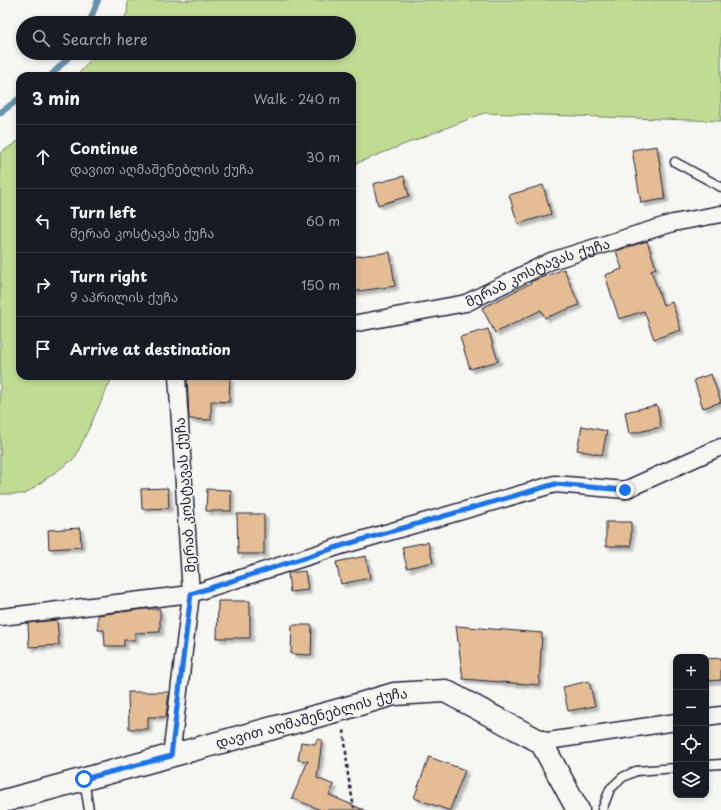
<!DOCTYPE html>
<meta charset="utf-8">
<style>
body{margin:0;font-family:"Playpen Sans","Noto Sans Georgian",sans-serif;background:#242831;color:#f1f3f6}
.controls{position:absolute;right:12px;bottom:12px;display:grid;overflow:hidden;border-radius:8px;box-shadow:0 2px 6px #0003}
.controls button{width:36px;height:36px;display:grid;place-items:center;padding:0;border:0;border-bottom:1px solid #363941;background:#171b24;color:#f1f3f6;font:20px sans-serif}
.stop{position:absolute;width:12px;height:12px;margin:-9px;border:3px solid #1a73e8;border-radius:50%;background:#fff}
.stop.end{background:#1a73e8;border-color:#fff;box-shadow:0 1px 4px #0008}
.list{margin:0;padding:0;list-style:none}
h2{display:flex;justify-content:space-between;align-items:center;height:52px;margin:0;padding:0 16px;font-size:17px}
h2 small{font-size:13px;font-weight:400;color:#9ea1a6}
.list li{display:grid;grid-template-columns:26px 1fr auto;gap:12px;align-items:center;box-sizing:border-box;height:64px;padding:0 16px;border-top:1px solid #363941}
.list b{display:block;font-size:15px;white-space:nowrap}
.list p{margin:0;font-size:13px;white-space:nowrap;color:#9ea1a6}
.list em{font-size:13px;font-style:normal;color:#9ea1a6}
.icon{flex:none;width:22px;height:22px;fill:none;stroke:currentColor;stroke-width:2;stroke-linecap:round;stroke-linejoin:round}
.map{position:relative;flex:none;width:721px;height:810px;overflow:hidden}
.search{position:absolute;background:#171b24;box-shadow:0 2px 6px #0003;left:16px;top:16px;width:340px;height:44px;display:flex;align-items:center;gap:10px;box-sizing:border-box;padding:0 14px;border-radius:22px;color:#9ea1a6;font-size:15px}
.panel{position:absolute;background:#171b24;box-shadow:0 2px 6px #0003;left:16px;top:72px;width:340px;height:308px;border-radius:12px}
.map>svg:first-child{display:block}
</style>
<div class="map">
<svg width="721" height="810" viewBox="0 0 721 810">
<defs>
<filter id="shadow"><feDropShadow dx="3.5" dy="3.5" stdDeviation="1" flood-color="#0004"/></filter>
</defs>
<rect width="100%" height="100%" fill="#f6f6f2"/>
<filter id="ink" filterUnits="userSpaceOnUse"><feTurbulence type="fractalNoise" baseFrequency=".025" numOctaves="2"/><feDisplacementMap in="SourceGraphic" scale="8" xChannelSelector="R" yChannelSelector="G"/><feConvolveMatrix kernelMatrix="1 2 1 2 8 2 1 2 1" color-interpolation-filters="sRGB"/></filter>
<g filter="url(#ink)">
<g fill="#c0dc93" stroke="#717f67">
<polygon points="128,0 721,0 721,121 484,113 352,165 352,76 77,76 96,53 349,53 349,23 120,23 127,14"/>
<polygon points="20,140 20,376 113,376 75,458 25,494 0,494 0,153"/>
</g>
<g fill="none" stroke-linecap="round" stroke-linejoin="round">
<g stroke="#6692ab" stroke-width="6">
<polyline points="89,23 98,0"/>
<polyline points="50,76 73,53"/>
<polyline points="0,113 20,98"/>
</g>
</g>
<g fill="#e4bd94" stroke="#22223b" filter="url(#shadow)">
<polygon points="657,146 665,199 641,203 632,150"/>
<polygon points="404,176 409,196 378,205 373,184"/>
<polygon points="543,185 551,214 518,224 509,195"/>
<polygon points="647,241 656,268 651,270 663,305 672,302 681,330 654,339 644,311 619,319 605,275 622,269 616,251"/>
<polygon points="390,252 395,286 352,292 352,257"/>
<polygon points="564,269 579,305 545,318 541,310 495,333 482,308 531,283 530,282"/>
<polygon points="488,329 498,361 470,369 460,337"/>
<polygon points="711,374 721,402 703,408 694,380"/>
<polygon points="187,376 212,376 212,378 230,378 229,402 211,401 211,420 189,419"/>
<polygon points="657,405 661,427 629,434 625,412"/>
<polygon points="582,426 607,431 602,455 577,450"/>
<polygon points="168,488 169,508 142,509 141,489"/>
<polygon points="207,489 231,490 231,511 206,511"/>
<polygon points="237,514 264,514 264,554 238,554"/>
<rect x="606" y="522" width="25" height="24"/>
<polygon points="80,528 81,547 49,549 48,530"/>
<polygon points="428,542 433,562 407,568 402,547"/>
<polygon points="366,556 370,578 341,584 336,562"/>
<polygon points="305,571 308,590 290,592 288,573"/>
<polygon points="218,601 250,601 250,638 217,638"/>
<polygon points="145,609 160,609 160,632 135,633 135,640 124,640 124,646 105,646 104,630 98,630 98,615"/>
<polygon points="57,620 59,645 29,647 28,623"/>
<polygon points="292,625 312,625 311,655 291,654"/>
<polygon points="456,626 542,633 539,685 463,679"/>
<polygon points="721,658 721,680 706,681 706,659"/>
<polygon points="589,681 595,706 568,711 563,687"/>
<polygon points="128,692 169,692 166,717 148,717 148,729 129,729"/>
<polygon points="317,739 322,740 317,778 334,785 329,795 364,810 321,810 292,798 308,761 298,760 301,742 315,744"/>
<polygon points="429,757 465,770 450,810 448,810 414,798"/>
</g>
<g fill="none" stroke-linecap="round" stroke-linejoin="round">
<defs>
<g id="lane">
<polyline points="675,162 721,187"/>
<polyline points="706,765 721,764"/>
<polyline points="84,780 89,810"/>
<polyline points="602,810 610,789 623,777 636,771 676,768"/>
</g>
<g id="street">
<path id="s1" d="M 352,324 L 466,303 L 551,261 L 673,223 L 721,214"/>
<polyline points="1,617 191,594 344,545 555,484 625,490 716,449 721,447"/>
<polyline points="706,717 721,715"/>
<polyline points="541,742 676,722"/>
<polyline points="171,756 191,594 177,376"/>
</g>
<g id="secondary">
<path id="s2" d="M 0,802 L 343,709 L 394,694 L 445,691 L 541,742 L 578,810"/>
</g>
</defs>
<use href="#lane" stroke="#22223b" stroke-width="11"/>
<use href="#street" stroke="#22223b" stroke-width="19"/>
<use href="#secondary" stroke="#22223b" stroke-width="25"/>
<polyline stroke="#22223b" stroke-width="2.5" stroke-dasharray="4 3" stroke-linecap="butt" points="344,730 348,775 354,808"/>
<use href="#lane" stroke="#f6f6f2" stroke-width="8"/>
<use href="#street" stroke="#f6f6f2" stroke-width="16"/>
<use href="#secondary" stroke="#f6f6f2" stroke-width="22"/>
</g>
</g>
<g fill="none" stroke-linecap="round" stroke-linejoin="round" filter="url(#ink)">
<polyline stroke="#1a73e8" stroke-width="5" points="84,779 171,756 191,594 344,545 555,484 625,490"/>
</g>
<g text-anchor="middle" stroke-width="3" stroke-linejoin="round" paint-order="stroke">
<g font-size="14" fill="#22223b" stroke="#f6f6f2">
<text dy="5" stroke="none"><textPath href="#s1" startOffset="194">მერაბ კოსტავას ქუჩა</textPath></text>
<text transform="translate(185 495) rotate(-94)" y="5">მერაბ კოსტავას ქუჩა</text>
<text dy="5" stroke="none"><textPath href="#s2" startOffset="323">დავით აღმაშენებლის ქუჩა</textPath></text>
</g>
</g>
</svg>
<div class="controls">
<button>+</button>
<button>−</button>
<button><svg class="icon" aria-label="locate" viewBox="0 0 24 24"><circle cx="12" cy="12" r="6"/><path d="M12 2v4M12 18v4M2 12h4M18 12h4"/></svg></button>
<button><svg class="icon" aria-label="layers" viewBox="0 0 24 24"><path d="M12 4l9 5-9 5-9-5zM3 14l9 5 9-5"/></svg></button>
</div>
<div class="stop" style="left:84px;top:779px"></div>
<div class="stop end" style="left:625px;top:490px"></div>
<div class="search"><svg class="icon" aria-label="search" viewBox="0 0 24 24"><circle cx="10" cy="10" r="6"/><path d="M15 15l6 6"/></svg>Search here</div>
<section class="panel">
<h2>3 min<small>Walk · 240 m</small></h2>
<ul class="list">
<li><svg class="icon" aria-label="ahead" viewBox="0 0 24 24"><path d="M12 20V5M6 11l6-6 6 6"/></svg><div><b>Continue</b><p>დავით აღმაშენებლის ქუჩა</p></div><em>30 m</em></li>
<li><svg class="icon" aria-label="left" viewBox="0 0 24 24"><path d="M17 20v-9H6M10 6l-5 5 5 5"/></svg><div><b>Turn left</b><p>მერაბ კოსტავას ქუჩა</p></div><em>60 m</em></li>
<li><svg class="icon" aria-label="right" viewBox="0 0 24 24"><path d="M7 20v-9h11M14 6l5 5-5 5"/></svg><div><b>Turn right</b><p>9 აპრილის ქუჩა</p></div><em>150 m</em></li>
<li><svg class="icon" aria-label="arrive" viewBox="0 0 24 24"><path d="M6 21V4h12l-3 4 3 4H6"/></svg><div><b>Arrive at destination</b></div></li>
</ul>
</section>
</div>
